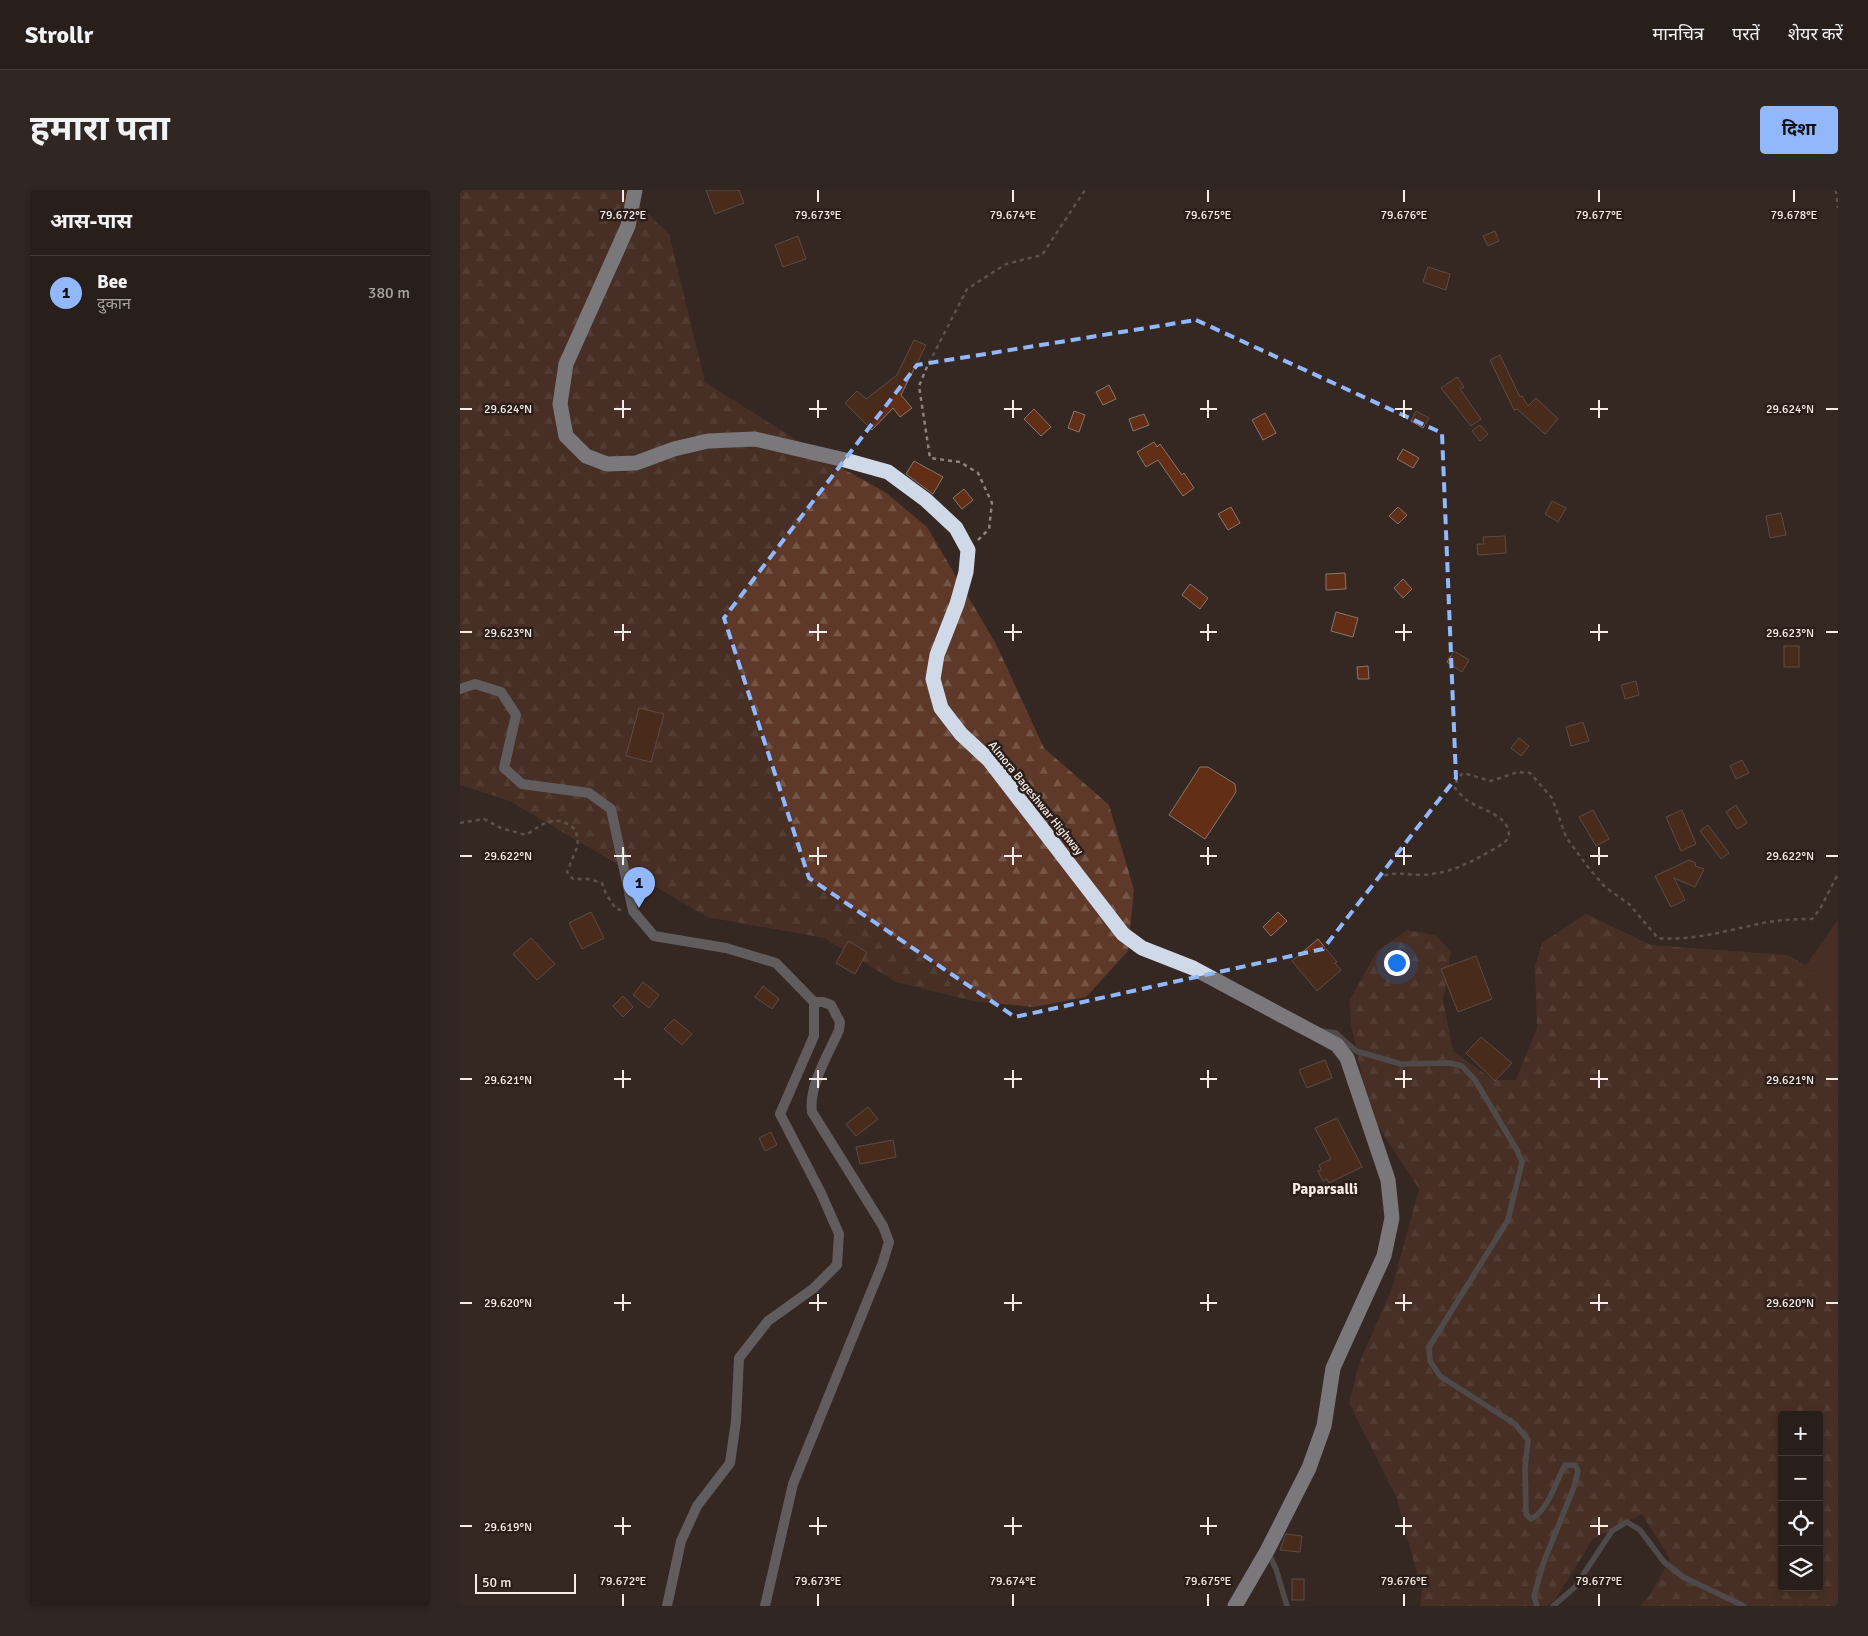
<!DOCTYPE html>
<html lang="hi">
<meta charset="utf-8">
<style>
body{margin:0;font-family:Signika,"Noto Sans Devanagari",sans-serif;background:#302723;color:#f1f3f6}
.controls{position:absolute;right:15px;bottom:15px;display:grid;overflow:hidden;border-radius:5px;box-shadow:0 2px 8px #0003}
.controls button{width:45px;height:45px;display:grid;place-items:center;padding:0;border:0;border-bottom:1px solid #443c39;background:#281e1a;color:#f1f3f6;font:25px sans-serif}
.scale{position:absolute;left:15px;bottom:12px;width:101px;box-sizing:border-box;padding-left:5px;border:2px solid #f5ece8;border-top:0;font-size:14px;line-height:18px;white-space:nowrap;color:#f5ece8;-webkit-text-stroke:4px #2b1e18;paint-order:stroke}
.you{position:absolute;left:936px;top:772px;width:18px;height:18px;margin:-12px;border:4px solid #fff;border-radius:50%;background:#1a73e8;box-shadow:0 0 0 8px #1a73e833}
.badge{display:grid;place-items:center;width:32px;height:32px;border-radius:50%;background:#91b8fd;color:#111;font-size:16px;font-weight:700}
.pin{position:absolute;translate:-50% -41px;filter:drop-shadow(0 1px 2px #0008)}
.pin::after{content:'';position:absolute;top:26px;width:18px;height:15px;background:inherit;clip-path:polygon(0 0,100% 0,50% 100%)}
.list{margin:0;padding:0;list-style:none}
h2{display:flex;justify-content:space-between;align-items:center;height:65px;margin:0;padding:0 20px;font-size:21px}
h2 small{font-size:16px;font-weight:400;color:#a5a2a2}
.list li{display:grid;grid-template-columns:32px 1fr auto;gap:15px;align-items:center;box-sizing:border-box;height:75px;padding:0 20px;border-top:1px solid #443c39}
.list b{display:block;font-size:19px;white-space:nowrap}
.list p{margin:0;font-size:16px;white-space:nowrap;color:#a5a2a2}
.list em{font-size:16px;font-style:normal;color:#a5a2a2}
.icon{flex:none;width:28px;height:28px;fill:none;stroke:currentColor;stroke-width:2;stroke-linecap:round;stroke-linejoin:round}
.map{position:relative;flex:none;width:1378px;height:1416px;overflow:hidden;border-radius:5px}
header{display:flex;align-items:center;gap:30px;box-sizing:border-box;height:70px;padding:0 25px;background:#281e1a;border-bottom:1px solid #443c39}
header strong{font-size:24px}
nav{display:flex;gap:28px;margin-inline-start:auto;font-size:18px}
.intro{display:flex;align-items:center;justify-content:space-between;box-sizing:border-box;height:120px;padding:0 30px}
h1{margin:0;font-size:35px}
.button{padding:12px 22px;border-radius:5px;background:#91b8fd;color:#111;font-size:18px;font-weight:700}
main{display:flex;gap:30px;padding:0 30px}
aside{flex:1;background:#281e1a;border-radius:5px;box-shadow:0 2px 8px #0003}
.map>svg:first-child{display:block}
</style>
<header>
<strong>Strollr</strong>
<nav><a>मानचित्र</a><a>परतें</a><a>शेयर करें</a></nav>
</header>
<div class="intro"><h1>हमारा पता</h1><a class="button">दिशा</a></div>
<main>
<aside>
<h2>आस-पास<small></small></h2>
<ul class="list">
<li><span class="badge">1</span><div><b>Bee</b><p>दुकान</p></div><em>380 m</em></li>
</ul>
</aside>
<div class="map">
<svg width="1378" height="1416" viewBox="0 0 1378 1416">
<defs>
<pattern id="forest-firs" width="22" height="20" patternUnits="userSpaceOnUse" patternTransform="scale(1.25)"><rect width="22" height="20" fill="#5e3929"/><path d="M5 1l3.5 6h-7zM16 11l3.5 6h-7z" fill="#765648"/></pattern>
</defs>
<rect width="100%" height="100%" fill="#352822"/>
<polygon fill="#5e3929" points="1378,730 1378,828 1346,775"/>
<g fill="url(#forest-firs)" fill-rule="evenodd">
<polygon points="0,0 163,0 209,44 245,192 369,271 425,302 467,337 536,454 584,558 649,615 674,700 668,761 626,807 574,817 513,811 436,792 364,748 247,727 50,611 0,595"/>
<path d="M 1126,724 L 1191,755 L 1327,765 L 1346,775 L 1378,828 L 1378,1416 L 1180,1416 L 1190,1405 L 1210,1369 L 1182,1324 L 1133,1349 L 1095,1410 L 1086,1416 L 960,1416 L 962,1401 L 936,1306 L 889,1213 L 899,1174 L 932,1098 L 959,999 L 909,922 L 891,834 L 890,810 L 917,761 L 947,740 L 976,745 L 991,762 L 983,810 L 993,861 L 1033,890 L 1056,890 L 1077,838 L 1075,776 L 1082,753 ZM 1322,1225 L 1359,1225 L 1359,1397 L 1322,1397 Z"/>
</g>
<g fill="#622f16" stroke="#87766f">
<polygon points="246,0 279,0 284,13 255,24"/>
<polygon points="1035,41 1039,51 1028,56 1023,46"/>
<polygon points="338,46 346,69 323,77 315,55"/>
<polygon points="968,77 990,84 986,100 963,92"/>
<polygon points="454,150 466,155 441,205 452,218 440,227 433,218 412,240 385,213 397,201 406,209 437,185"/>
<polygon points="1040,165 1060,207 1062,206 1068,216 1076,208 1098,229 1085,244 1057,219 1054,220 1030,170"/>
<polygon points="997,187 1004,197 1000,199 1021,229 1011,236 981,198"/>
<polygon points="649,195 656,209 643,215 636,202"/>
<polygon points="574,219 591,237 581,246 564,229"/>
<polygon points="614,221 625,225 619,242 608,238"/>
<polygon points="956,221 969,228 963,238 951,231"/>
<polygon points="805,223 816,243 803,250 792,230"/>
<polygon points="684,224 689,235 673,241 669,229"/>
<polygon points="1020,235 1028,244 1020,251 1012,241"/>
<polygon points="694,252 697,257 700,254 722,285 724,283 734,298 723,306 698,270 686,277 677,262"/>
<polygon points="943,259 959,268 953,278 937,269"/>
<polygon points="454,271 483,287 473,304 446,284"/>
<polygon points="504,299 513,310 502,319 493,308"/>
<polygon points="1092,311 1106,318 1098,332 1085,324"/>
<polygon points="771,317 780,333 768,340 758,324"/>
<polygon points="938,317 947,325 938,334 929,326"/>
<polygon points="1321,323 1326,345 1310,348 1306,326"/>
<polygon points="1045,346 1046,363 1018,365 1017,354 1024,354 1023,347"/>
<polygon points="885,383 886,399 866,400 866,384"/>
<polygon points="943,389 952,399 943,408 934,398"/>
<polygon points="730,394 748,408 740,419 722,405"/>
<polygon points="876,422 898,428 893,447 871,441"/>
<rect x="1324" y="456" width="15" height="21"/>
<polygon points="994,461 1009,470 1002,482 987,472"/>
<polygon points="908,476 909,489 898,489 897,477"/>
<polygon points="1176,491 1179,505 1165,509 1161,495"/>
<polygon points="179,518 204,524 191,572 166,566"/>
<polygon points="1123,532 1129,551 1111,556 1106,537"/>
<polygon points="1059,548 1069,556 1061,566 1051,558"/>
<polygon points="1282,570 1289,583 1276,589 1270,576"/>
<polygon points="740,577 748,577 775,594 776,602 745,649 709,625"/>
<polygon points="1276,615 1287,633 1277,639 1266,622"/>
<polygon points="1133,620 1149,649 1136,656 1119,627"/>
<polygon points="1222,620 1236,654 1221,661 1206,627"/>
<polygon points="1248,635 1269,663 1261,669 1240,641"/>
<polygon points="1229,670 1236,673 1235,676 1244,679 1235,697 1214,688 1225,710 1211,717 1195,686"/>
<polygon points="131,722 144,748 122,759 109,733"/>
<polygon points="818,722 827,731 811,746 803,737"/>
<polygon points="71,748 95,774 77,790 53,764"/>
<polygon points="858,749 877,772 875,773 881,780 857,801 832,771"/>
<polygon points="388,751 407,762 395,784 376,773"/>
<polygon points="1016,766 1032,809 998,822 981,779"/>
<polygon points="183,792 199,805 189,818 173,805"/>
<polygon points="303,796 319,809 312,819 295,807"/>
<polygon points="163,806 173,817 163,827 153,816"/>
<polygon points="214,829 232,844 222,855 204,839"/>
<polygon points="1021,847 1052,873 1035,891 1006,863"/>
<polygon points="865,870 872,888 847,898 839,880"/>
<polygon points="408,917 418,929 396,946 386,934"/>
<polygon points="877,928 902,977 869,993 867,989 863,991 858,981 861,980 859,975 871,969 855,938"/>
<polygon points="311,942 317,955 305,961 299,948"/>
<polygon points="433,950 436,967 400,974 396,957"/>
<polygon points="826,1344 842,1346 840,1362 820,1360"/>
<rect x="832" y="1389" width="12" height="21"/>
</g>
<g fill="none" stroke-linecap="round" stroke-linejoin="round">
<g stroke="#8d827d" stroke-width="2.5" stroke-dasharray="4 4" stroke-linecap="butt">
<polyline points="1376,0 1378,18"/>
<polyline points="518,350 529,339 532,313 518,283 500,272 470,268 459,196 466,179 507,99 546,74 582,65 625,0"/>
<path d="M 0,633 L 24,629 L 41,638 L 66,645 C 85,632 96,623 116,640 L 118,655 L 107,682 L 113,689 L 129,689 L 142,693 L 146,704 L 156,719 L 161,720"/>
<path d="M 917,689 C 932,680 946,685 962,685 C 992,683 1009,673 1034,659 C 1041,655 1052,650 1048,639 C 1043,624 1020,619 1008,611 C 1003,608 999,602 995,598 L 997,589 L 1003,583 L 1031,591 L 1058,582 L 1070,583 L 1092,608 L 1106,647 L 1128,677 L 1145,697 L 1169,714 L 1198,748 C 1232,751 1265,741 1298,734 C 1316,730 1333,729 1352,729 L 1360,719 L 1378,684"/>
</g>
<g stroke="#70747a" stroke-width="5.5">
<path d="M 862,841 L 876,843 L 896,861 L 941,874 L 990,873 L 1002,876 L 1015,890 L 1057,960 L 1062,972 L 1048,1030 L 969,1157 L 970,1171 L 980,1186 L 1055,1234 L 1068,1250 L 1065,1278 L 1066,1324 L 1071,1329 C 1088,1321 1096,1291 1105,1275 L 1115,1275 L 1118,1281 L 1114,1297 L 1083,1374 L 1074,1406 L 1077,1416"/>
<polyline points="808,1362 816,1379 827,1416"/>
<polyline points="1093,1416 1115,1397 1152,1341 1167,1332 1180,1340 1204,1372 1223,1387 1284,1416"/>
</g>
<g stroke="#979da6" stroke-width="10">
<polyline points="0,499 15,494 41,502 56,525 44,578 62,594 129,603 151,619 173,721 194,746 266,758 316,773 354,812 354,846 320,924 361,1003 379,1044 377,1075 354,1098 308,1131 279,1168 276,1231 270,1273 237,1316 221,1351 207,1416"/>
<path d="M 305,1416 L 333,1294 L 422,1075 L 429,1052 L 423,1036 L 352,922 C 348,897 369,863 379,840 L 380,832 L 371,815 L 363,812 L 354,812"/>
</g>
<polyline stroke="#d0d9e8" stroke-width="15" points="175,0 168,36 106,174 100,214 106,246 126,266 147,274 176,273 214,259 248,251 295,249 385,270 428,282 466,310 496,338 508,360 506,382 497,414 477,465 473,489 481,518 501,544 529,570 663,744 682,758 733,778 864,848 877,855 887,868 928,990 932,1028 924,1066 873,1178 864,1236 849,1278 807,1361 775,1416"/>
</g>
<path d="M0 0H1378V1416H0ZM 736,130 L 982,243 L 996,588 L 863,759 L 555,827 L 349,688 L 264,428 L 457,175 Z" fill="#352822" fill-opacity=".55" fill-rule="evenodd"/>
<path fill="none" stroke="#91b8fd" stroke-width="4" stroke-dasharray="10 6" stroke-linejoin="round" d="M 736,130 L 982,243 L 996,588 L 863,759 L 555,827 L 349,688 L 264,428 L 457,175 Z"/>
<path fill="none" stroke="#f5ece8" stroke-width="2" d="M 163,0 L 163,12M 358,0 L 358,12M 553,0 L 553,12M 748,0 L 748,12M 944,0 L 944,12M 1139,0 L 1139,12M 1334,0 L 1334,12M 163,210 L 163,228M 358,210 L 358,228M 553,210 L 553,228M 748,210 L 748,228M 944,210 L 944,228M 1139,210 L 1139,228M 0,219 L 12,219M 154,219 L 171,219M 349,219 L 367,219M 544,219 L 562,219M 740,219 L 757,219M 935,219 L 952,219M 1130,219 L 1148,219M 1366,219 L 1378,219M 163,434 L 163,451M 358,434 L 358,451M 553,434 L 553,451M 748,434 L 748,451M 944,434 L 944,451M 1139,434 L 1139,451M 0,442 L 12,442M 154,442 L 171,442M 349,442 L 367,442M 544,442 L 562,442M 740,442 L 757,442M 935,442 L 952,442M 1130,442 L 1148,442M 1366,442 L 1378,442M 163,657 L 163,675M 358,657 L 358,675M 553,657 L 553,675M 748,657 L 748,675M 944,657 L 944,675M 1139,657 L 1139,675M 0,666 L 12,666M 154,666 L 171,666M 349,666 L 367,666M 544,666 L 562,666M 740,666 L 757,666M 935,666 L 952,666M 1130,666 L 1148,666M 1366,666 L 1378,666M 163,880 L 163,898M 358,880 L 358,898M 553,880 L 553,898M 748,880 L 748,898M 944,880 L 944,898M 1139,880 L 1139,898M 0,889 L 12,889M 154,889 L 171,889M 349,889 L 367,889M 544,889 L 562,889M 740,889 L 757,889M 935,889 L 952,889M 1130,889 L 1148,889M 1366,889 L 1378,889M 163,1104 L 163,1121M 358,1104 L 358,1121M 553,1104 L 553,1121M 748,1104 L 748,1121M 944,1104 L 944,1121M 1139,1104 L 1139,1121M 0,1113 L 12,1113M 154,1113 L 171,1113M 349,1113 L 367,1113M 544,1113 L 562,1113M 740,1113 L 757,1113M 935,1113 L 952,1113M 1130,1113 L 1148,1113M 1366,1113 L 1378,1113M 163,1327 L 163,1345M 358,1327 L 358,1345M 553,1327 L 553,1345M 748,1327 L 748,1345M 944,1327 L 944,1345M 1139,1327 L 1139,1345M 0,1336 L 12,1336M 154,1336 L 171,1336M 349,1336 L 367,1336M 544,1336 L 562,1336M 740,1336 L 757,1336M 935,1336 L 952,1336M 1130,1336 L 1148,1336M 163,1404 L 163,1416M 358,1404 L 358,1416M 553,1404 L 553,1416M 748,1404 L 748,1416M 944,1404 L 944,1416M 1139,1404 L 1139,1416"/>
<g text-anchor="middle" stroke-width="5" stroke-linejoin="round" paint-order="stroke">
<g font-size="12" fill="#f5ece8" stroke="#2b1e18">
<text transform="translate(576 608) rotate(51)" y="4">Almora Bageshwar Highway</text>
</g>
<g font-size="15" font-weight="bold" fill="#f5ece8" stroke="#2b1e18">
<text x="865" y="1004">Paparsalli</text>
</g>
</g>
<g font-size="12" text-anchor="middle" fill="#f5ece8" stroke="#2b1e18" stroke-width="5" stroke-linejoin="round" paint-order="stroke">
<text x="163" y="29">79.672°E</text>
<text x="358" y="29">79.673°E</text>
<text x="553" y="29">79.674°E</text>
<text x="748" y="29">79.675°E</text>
<text x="944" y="29">79.676°E</text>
<text x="1139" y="29">79.677°E</text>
<text x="1334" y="29">79.678°E</text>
<text x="48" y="223">29.624°N</text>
<text x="1330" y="223">29.624°N</text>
<text x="48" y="447">29.623°N</text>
<text x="1330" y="447">29.623°N</text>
<text x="48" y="670">29.622°N</text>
<text x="1330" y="670">29.622°N</text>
<text x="48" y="894">29.621°N</text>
<text x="1330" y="894">29.621°N</text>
<text x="48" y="1117">29.620°N</text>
<text x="1330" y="1117">29.620°N</text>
<text x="48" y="1341">29.619°N</text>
<text x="163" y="1395">79.672°E</text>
<text x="358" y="1395">79.673°E</text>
<text x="553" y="1395">79.674°E</text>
<text x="748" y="1395">79.675°E</text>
<text x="944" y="1395">79.676°E</text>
<text x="1139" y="1395">79.677°E</text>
</g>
</svg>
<div class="controls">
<button>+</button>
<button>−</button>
<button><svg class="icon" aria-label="locate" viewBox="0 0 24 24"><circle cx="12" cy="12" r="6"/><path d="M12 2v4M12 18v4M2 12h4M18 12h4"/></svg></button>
<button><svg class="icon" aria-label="layers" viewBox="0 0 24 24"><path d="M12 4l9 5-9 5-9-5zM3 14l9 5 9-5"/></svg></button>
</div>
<div class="scale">50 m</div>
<div class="you"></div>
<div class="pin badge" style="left:179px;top:718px">1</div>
</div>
</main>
